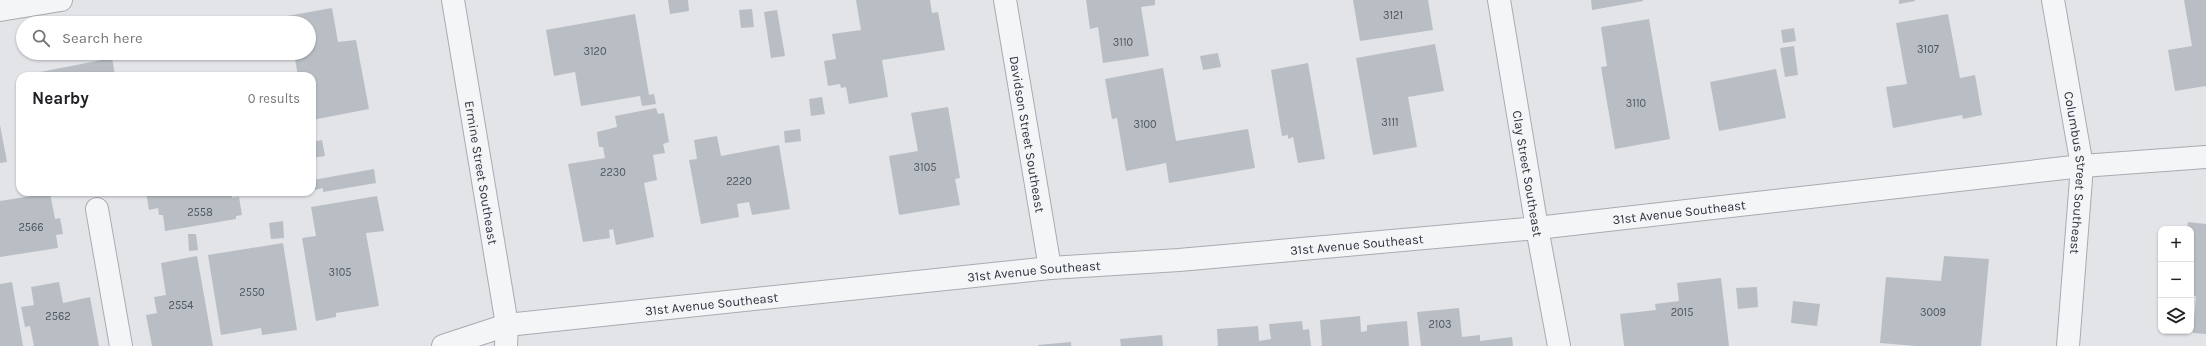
<!DOCTYPE html>
<meta charset="utf-8">
<style>
body{margin:0;font-family:Karla,sans-serif;background:#f6f6f6;color:#202124}
.controls{position:absolute;right:12px;bottom:12px;display:grid;overflow:hidden;border-radius:8px;box-shadow:0 1px 3px #0004}
.controls button{width:36px;height:36px;display:grid;place-items:center;padding:0;border:0;border-bottom:1px solid #e0e0e0;background:#fff;color:#202124;font:20px sans-serif}
.list{margin:0;padding:0;list-style:none}
h2{display:flex;justify-content:space-between;align-items:center;height:52px;margin:0;padding:0 16px;font-size:17px}
h2 small{font-size:13px;font-weight:400;color:#757577}
.icon{flex:none;width:22px;height:22px;fill:none;stroke:currentColor;stroke-width:2;stroke-linecap:round;stroke-linejoin:round}
.map{position:relative;flex:none;width:2206px;height:346px;overflow:hidden}
.search{position:absolute;background:#fff;box-shadow:0 1px 3px #0004;left:16px;top:16px;width:300px;height:44px;display:flex;align-items:center;gap:10px;box-sizing:border-box;padding:0 14px;border-radius:22px;color:#757577;font-size:15px}
.panel{position:absolute;background:#fff;box-shadow:0 1px 3px #0004;left:16px;top:72px;width:300px;height:124px;border-radius:12px}
.map>svg:first-child{display:block}
</style>
<div class="map">
<svg width="2206" height="346" viewBox="0 0 2206 346">
<rect width="100%" height="100%" fill="#e2e4e8"/>
<g fill="#b9bec5">
<polygon points="668,0 688,0 689,11 670,14"/>
<polygon points="856,0 930,0 932,13 938,12 945,50 882,60 888,97 849,104 846,87 841,88 840,84 828,86 824,61 836,59 832,34 861,30"/>
<polygon points="1086,0 1155,0 1155,5 1141,7 1149,56 1103,63 1098,27 1090,29"/>
<polygon points="1353,0 1428,0 1433,30 1360,41"/>
<polygon points="1591,0 1643,0 1643,1 1592,10"/>
<polygon points="1899,0 1915,0 1915,1 1899,4"/>
<polygon points="2184,0 2206,0 2206,86 2175,91 2168,50 2192,46"/>
<polygon points="332,8 338,42 356,40 369,109 312,120 312,76 298,76 294,53 309,53 309,23 289,23 287,16"/>
<polygon points="752,9 754,27 741,28 739,10"/>
<polygon points="777,10 785,56 771,58 764,12"/>
<polygon points="635,14 649,95 654,94 656,104 642,106 640,96 581,106 575,72 554,76 546,30"/>
<polygon points="1948,14 1960,78 1975,75 1982,115 1963,119 1962,115 1893,128 1886,87 1907,84 1896,23"/>
<polygon points="1649,19 1670,139 1615,149 1601,67 1607,66 1601,27"/>
<polygon points="1794,28 1796,41 1783,43 1781,30"/>
<polygon points="1435,44 1444,91 1408,97 1417,147 1373,155 1356,58"/>
<polygon points="1794,46 1798,75 1785,77 1780,48"/>
<polygon points="1218,53 1221,67 1203,70 1200,56"/>
<polygon points="112,58 115,75 126,73 126,76 20,76"/>
<polygon points="1308,63 1325,159 1298,163 1293,137 1288,139 1288,135 1282,136 1271,70"/>
<polygon points="1163,68 1176,141 1248,129 1255,168 1169,183 1166,163 1126,171 1117,118 1112,119 1105,79"/>
<polygon points="1776,69 1786,118 1719,131 1710,82"/>
<polygon points="822,97 825,114 811,116 809,99"/>
<polygon points="948,107 960,178 955,179 960,205 899,215 889,156 918,151 911,113"/>
<polygon points="656,108 658,114 664,113 669,142 663,144 665,153 653,155 657,180 644,183 654,237 616,245 613,229 609,230 610,238 583,242 568,164 605,158 603,147 599,147 597,132 617,127 615,116"/>
<polygon points="0,125 7,162 0,163"/>
<polygon points="800,129 801,141 785,143 784,131"/>
<polygon points="717,136 721,156 779,145 790,209 752,215 749,202 737,204 739,217 701,224 689,160 697,159 694,140"/>
<polygon points="322,140 325,156 312,158 312,142"/>
<polygon points="374,169 376,183 323,192 323,188 315,190 313,180"/>
<polygon points="146,192 231,192 232,198 239,197 242,215 236,216 236,219 165,231 163,215 159,215 158,208 149,210"/>
<polygon points="50,193 55,219 60,218 63,234 56,235 58,248 0,257 0,201"/>
<polygon points="377,196 384,231 366,233 379,306 336,313 336,317 316,321 302,238 316,236 311,207"/>
<polygon points="283,221 284,238 271,239 269,223"/>
<polygon points="2188,222 2206,224 2206,334 2193,333 2196,296 2191,295 2191,229 2187,229"/>
<polygon points="188,234 196,234 198,250 189,251"/>
<polygon points="283,243 297,330 262,335 261,328 221,335 208,255"/>
<polygon points="197,256 213,346 152,346 146,315 157,313 154,297 166,295 161,263"/>
<polygon points="1944,256 1989,259 1981,346 1916,346 1880,343 1886,277 1941,281"/>
<polygon points="1721,278 1729,346 1624,346 1620,314 1656,310 1655,304 1679,301 1677,283"/>
<polygon points="12,282 23,346 0,346 0,284"/>
<polygon points="59,282 63,303 90,297 99,346 34,346 30,326 25,327 21,307 34,305 31,287"/>
<polygon points="1757,287 1758,307 1738,309 1736,288"/>
<polygon points="1793,301 1820,304 1817,326 1791,323"/>
<polygon points="1459,308 1462,337 1480,335 1480,341 1512,337 1513,346 1421,346 1417,312"/>
<polygon points="1360,316 1361,332 1367,331 1367,325 1407,321 1409,346 1322,346 1320,320"/>
<polygon points="1302,321 1303,330 1309,329 1311,346 1218,346 1217,329 1258,326 1259,341 1271,339 1269,324"/>
<polygon points="1162,335 1163,346 1121,346 1120,339"/>
<polygon points="1071,342 1071,346 1038,346 1038,345"/>
</g>
<g fill="none" stroke-linecap="round" stroke-linejoin="round">
<defs>
<g id="minor">
<path id="s1" d="M 453,0 L 507,325 L 506,346"/>
<path id="s2" d="M 1005,0 L 1050,268"/>
<path id="s3" d="M 1499,0 L 1537,228 L 1559,346"/>
<path id="s4" d="M 2053,0 L 2082,166 L 2068,346"/>
<polyline points="0,10 61,0"/>
<polyline points="97,209 121,346"/>
<path id="s5" d="M 443,346 L 507,325 L 1050,268 L 1179,260 L 1537,228 L 2082,166 L 2206,157"/>
</g>
</defs>
<use href="#minor" stroke="#a8abb2" stroke-width="24"/>
<use href="#minor" stroke="#f4f5f7" stroke-width="22"/>
</g>
<g text-anchor="middle" stroke-width="4" stroke-linejoin="round" paint-order="stroke">
<g font-size="11" fill="#4f5560">
<text x="1393" y="19">3121</text>
<text x="1123" y="46">3110</text>
<text x="1928" y="53">3107</text>
<text x="595" y="55">3120</text>
<text x="1636" y="107">3110</text>
<text x="1390" y="126">3111</text>
<text x="1145" y="128">3100</text>
<text x="925" y="171">3105</text>
<text x="613" y="176">2230</text>
<text x="739" y="185">2220</text>
<text x="200" y="216">2558</text>
<text x="31" y="231">2566</text>
<text x="340" y="276">3105</text>
<text x="252" y="296">2550</text>
<text x="181" y="309">2554</text>
<text x="1682" y="316">2015</text>
<text x="1933" y="316">3009</text>
<text x="58" y="320">2562</text>
<text x="1440" y="328">2103</text>
</g>
<g font-size="13" fill="#2c323e" stroke="#f1f3f6">
<text dy="5" stroke="none"><textPath href="#s2" startOffset="136">Davidson Street Southeast</textPath></text>
<text dy="5" stroke="none"><textPath href="#s1" startOffset="175">Ermine Street Southeast</textPath></text>
<text dy="5" stroke="none"><textPath href="#s3" startOffset="176">Clay Street Southeast</textPath></text>
<text dy="5" stroke="none"><textPath href="#s4" startOffset="175">Columbus Street Southeast</textPath></text>
<text dy="5" stroke="none"><textPath href="#s5" startOffset="1245">31st Avenue Southeast</textPath></text>
<text dy="5" stroke="none"><textPath href="#s5" startOffset="921">31st Avenue Southeast</textPath></text>
<text dy="5" stroke="none"><textPath href="#s5" startOffset="597">31st Avenue Southeast</textPath></text>
<text dy="5" stroke="none"><textPath href="#s5" startOffset="273">31st Avenue Southeast</textPath></text>
</g>
</g>
</svg>
<div class="controls">
<button>+</button>
<button>−</button>
<button><svg class="icon" aria-label="layers" viewBox="0 0 24 24"><path d="M12 4l9 5-9 5-9-5zM3 14l9 5 9-5"/></svg></button>
</div>
<div class="search"><svg class="icon" aria-label="search" viewBox="0 0 24 24"><circle cx="10" cy="10" r="6"/><path d="M15 15l6 6"/></svg>Search here</div>
<section class="panel">
<h2>Nearby<small>0 results</small></h2>
<ul class="list">
</ul>
</section>
</div>
